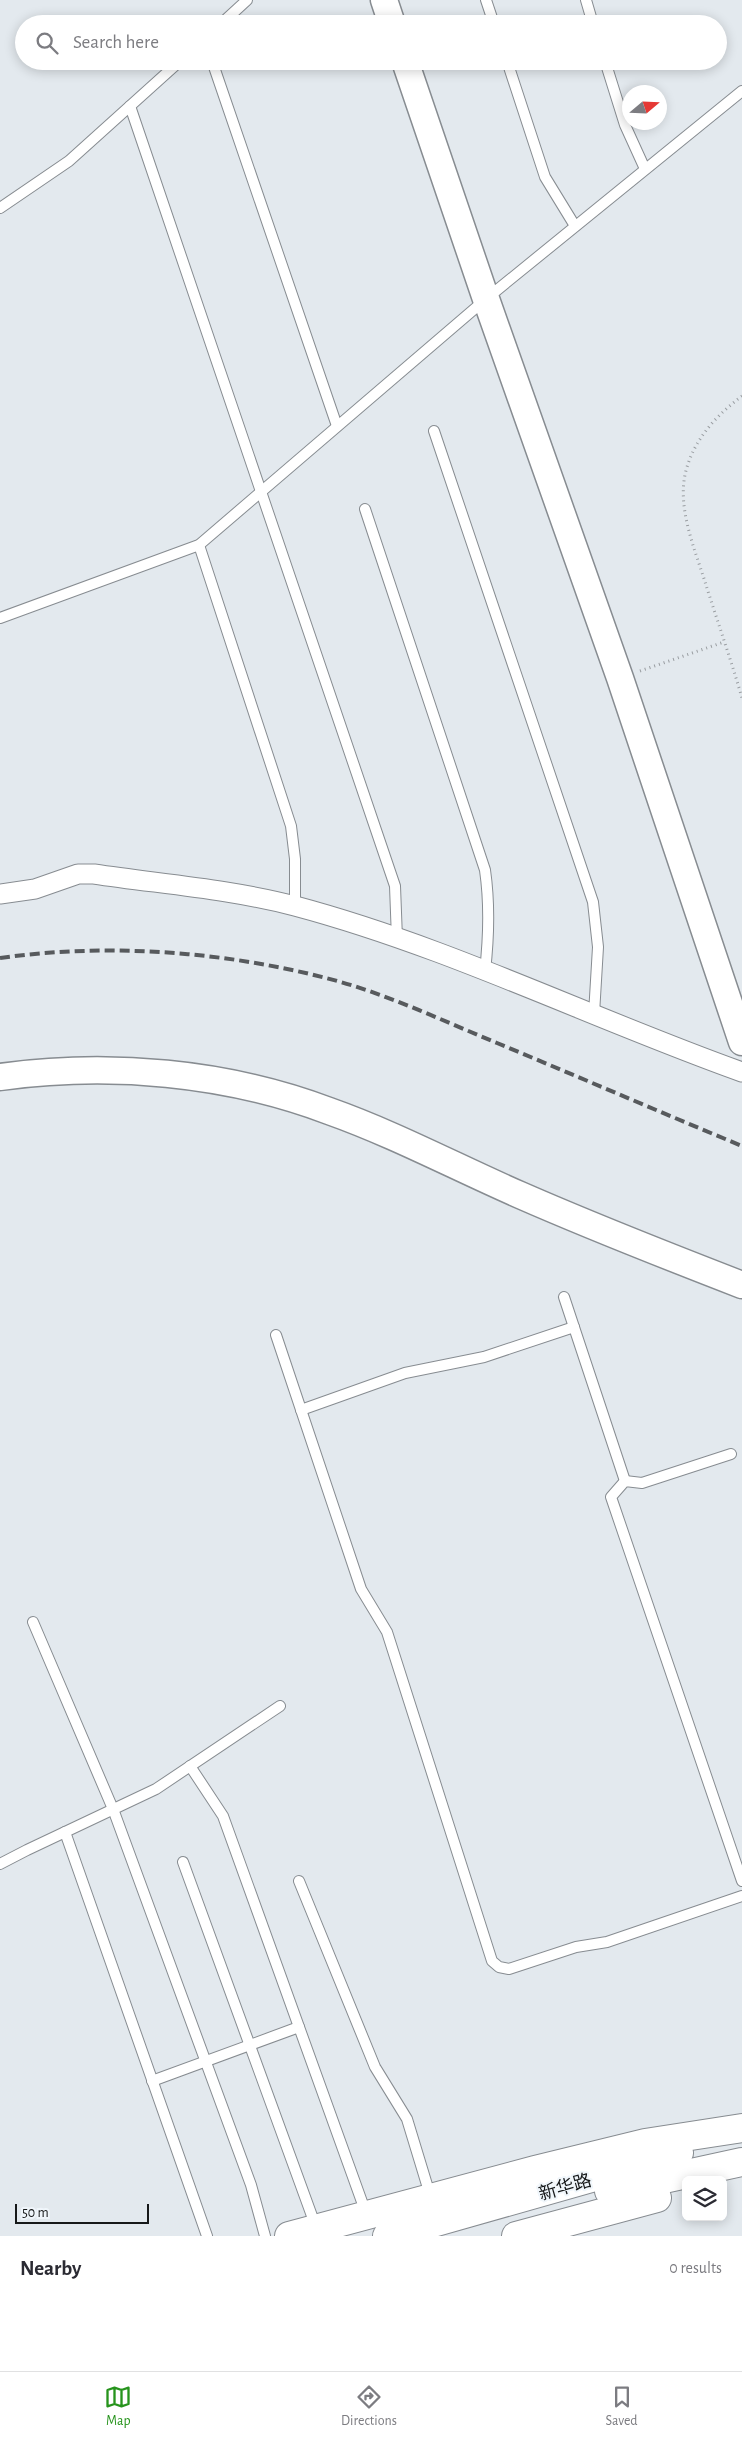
<!DOCTYPE html>
<meta charset="utf-8">
<style>
body{margin:0;font-family:"Alegreya Sans","Noto Sans SC",sans-serif;background:#f7f7f7;color:#2b2b33}
.controls{position:absolute;right:15px;bottom:15px;display:grid;overflow:hidden;border-radius:8px;box-shadow:0 2px 12px #0003}
.controls button{width:45px;height:45px;display:grid;place-items:center;padding:0;border:0;border-bottom:1px solid #e1e1e2;background:#fff;color:#2b2b33;font:25px sans-serif}
.compass{position:absolute;left:622px;top:85px;width:45px;height:45px;border-radius:50%;background:#fff;box-shadow:0 2px 12px #0003;rotate:71deg}
.scale{position:absolute;left:15px;bottom:12px;width:134px;box-sizing:border-box;padding-left:5px;border:2px solid #161819;border-top:0;font-size:14px;line-height:18px;white-space:nowrap;color:#161819;-webkit-text-stroke:4px #f0f6fb;paint-order:stroke}
.list{margin:0;padding:0;list-style:none}
h2{display:flex;justify-content:space-between;align-items:center;height:65px;margin:0;padding:0 20px;font-size:21px}
h2 small{font-size:16px;font-weight:400;color:#7c7c81}
.icon{flex:none;width:28px;height:28px;fill:none;stroke:currentColor;stroke-width:2;stroke-linecap:round;stroke-linejoin:round}
.map{position:relative;flex:none;width:742px;height:2236px;overflow:hidden}
.search{position:absolute;background:#fff;box-shadow:0 2px 12px #0003;left:15px;right:15px;top:15px;height:55px;display:flex;align-items:center;gap:12px;box-sizing:border-box;padding:0 18px;border-radius:28px;color:#7c7c81;font-size:19px}
.sheet{height:135px;background:#fff}
nav{display:flex;justify-content:space-around;align-items:center;box-sizing:border-box;height:70px;border-top:1px solid #e1e1e2;background:#fff;font-size:14px;color:#7c7c81}
nav a{display:grid;justify-items:center;gap:2px}
nav .on{color:#27941d}
.map>svg:first-child{display:block}
</style>
<div class="map">
<svg width="742" height="2236" viewBox="0 0 742 2236">
<rect width="100%" height="100%" fill="#e3e9ee"/>
<g fill="none" stroke-linecap="round" stroke-linejoin="round">
<defs>
<g id="lane">
<polyline points="486,0 494,24"/>
<polyline points="586,0 593,24"/>
<polyline points="221,24 247,0"/>
<polyline points="212,61 337,426"/>
<polyline points="507,61 545,177 575,226"/>
<polyline points="605,61 625,125 645,169"/>
<polyline points="130,106 395,886 397,939"/>
<polyline points="0,208 69,161 180,61"/>
<polyline points="434,431 593,902 598,947 594,1014"/>
<path d="M 365,509 L 485,870 C 490,905 489,936 485,971"/>
<polyline points="199,545 291,826 295,859 295,906"/>
<polyline points="0,618 199,545 486,299 742,91"/>
<polyline points="564,1297 625,1481"/>
<polyline points="276,1335 361,1589 387,1632 492,1961 499,1967 509,1969 576,1947 607,1942 742,1896"/>
<polyline points="301,1410 405,1373 484,1357 574,1327"/>
<polyline points="731,1454 642,1483 625,1481 611,1497 742,1881"/>
<polyline points="33,1622 113,1809 251,2185 265,2236"/>
<polyline points="190,1766 223,1816 366,2213"/>
<polyline points="65,1832 207,2236"/>
<polyline points="183,1862 316,2227"/>
<polyline points="0,1864 27,1850 156,1789 280,1706"/>
<polyline points="299,1881 375,2067 407,2119 431,2198"/>
<polyline points="152,2081 299,2027"/>
</g>
<path id="street" d="M 0,894 L 35,889 L 78,874 L 94,874 C 160,884 230,889 295,906 C 449,947 593,1019 742,1072"/>
<g id="secondary">
<polyline points="384,0 392,24"/>
<polyline points="405,61 486,299 620,678 742,1042"/>
<path d="M 0,1077 C 109,1062 226,1072 329,1111 C 394,1134 456,1167 520,1195 C 593,1227 667,1256 742,1285"/>
</g>
<g id="primary">
<polyline points="609,2191 742,2162"/>
<polyline points="289,2236 535,2170 645,2143 742,2128"/>
<polyline points="387,2236 679,2153"/>
<polyline points="516,2236 657,2198"/>
</g>
</defs>
<use href="#lane" stroke="#878c91" stroke-width="12"/>
<use href="#street" stroke="#878c91" stroke-width="21"/>
<use href="#secondary" stroke="#878c91" stroke-width="29"/>
<use href="#primary" stroke="#878c91" stroke-width="30"/>
<g stroke="#999da1" stroke-width="3" stroke-dasharray="1 4" stroke-linecap="butt">
<path d="M 742,396 C 718,414 696,437 687,467 C 675,505 695,549 706,585 C 718,623 731,660 742,698"/>
<polyline points="640,671 724,642"/>
</g>
<use href="#lane" stroke="#fff" stroke-width="10"/>
<use href="#street" stroke="#fff" stroke-width="19"/>
<use href="#secondary" stroke="#fff" stroke-width="26"/>
<use href="#primary" stroke="#fff" stroke-width="28"/>
<path stroke="#575a5d" stroke-width="4" stroke-dasharray="10 5" stroke-linecap="butt" d="M 0,958 C 106,943 221,951 326,978 C 385,993 441,1020 497,1043 C 579,1077 660,1112 742,1146"/>
</g>
<g text-anchor="middle" stroke-width="4" stroke-linejoin="round" paint-order="stroke">
<g font-size="18" fill="#161819" stroke="#f0f6fb">
<text transform="translate(565 2187) rotate(-16)" y="6">新华路</text>
</g>
</g>
</svg>
<div class="controls">
<button><svg class="icon" aria-label="layers" viewBox="0 0 24 24"><path d="M12 4l9 5-9 5-9-5zM3 14l9 5 9-5"/></svg></button>
</div>
<svg class="compass" viewBox="-18 -18 36 36"><path d="M0-13l5 13h-10z" fill="#e53935"/><path d="M0 13l5-13h-10z" fill="#7c7c81"/></svg>
<div class="scale">50 m</div>
<div class="search"><svg class="icon" aria-label="search" viewBox="0 0 24 24"><circle cx="10" cy="10" r="6"/><path d="M15 15l6 6"/></svg>Search here</div>
</div>
<section class="sheet">
<h2>Nearby<small>0 results</small></h2>
<ul class="list">
</ul>
</section>
<nav>
<a class="on"><svg class="icon" aria-label="map" viewBox="0 0 24 24"><path d="M3 6l6-2 6 2 6-2v14l-6 2-6-2-6 2zM9 4v14M15 6v14"/></svg>Map</a>
<a><svg class="icon" aria-label="directions" viewBox="0 0 24 24"><path d="M12 3l9 9-9 9-9-9zM9 14v-3h6M13 9l2 2-2 2"/></svg>Directions</a>
<a><svg class="icon" aria-label="saved" viewBox="0 0 24 24"><path d="M7 4h10v16l-5-4-5 4z"/></svg>Saved</a>
</nav>
